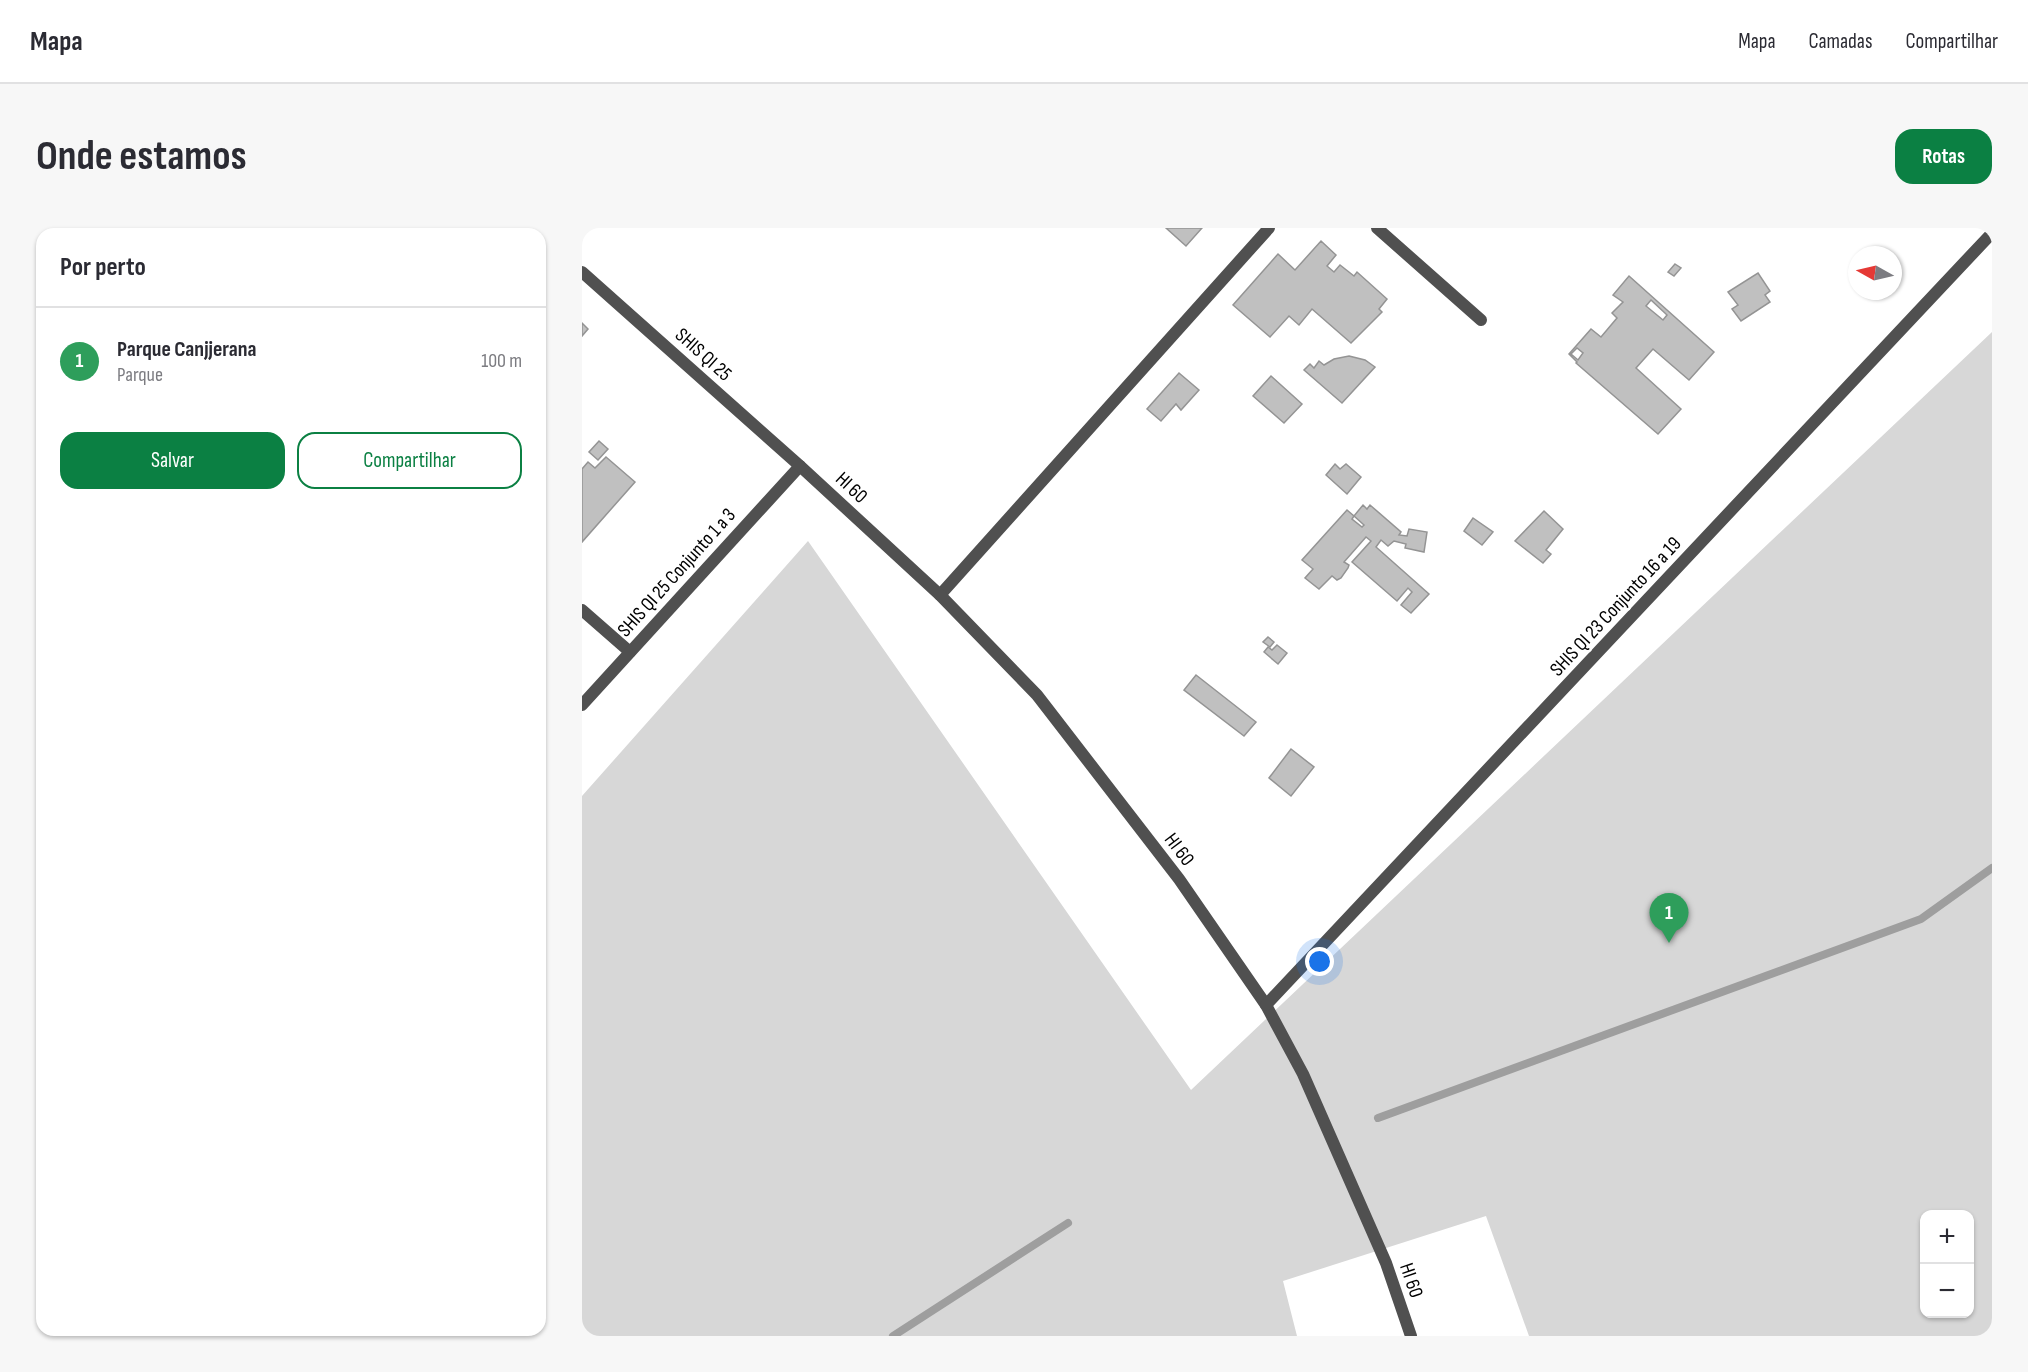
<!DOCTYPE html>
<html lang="pt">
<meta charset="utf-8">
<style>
body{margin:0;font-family:"Sofia Sans Condensed",sans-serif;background:#f7f7f7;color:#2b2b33}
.controls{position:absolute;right:18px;bottom:18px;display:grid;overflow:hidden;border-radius:12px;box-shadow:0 2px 4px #0004}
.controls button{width:54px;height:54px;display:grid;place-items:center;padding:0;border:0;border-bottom:2px solid #e1e1e2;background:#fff;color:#2b2b33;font:30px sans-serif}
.compass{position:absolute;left:1266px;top:18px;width:54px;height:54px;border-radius:50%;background:#fff;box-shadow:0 2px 4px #0004;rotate:278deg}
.you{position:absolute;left:738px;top:734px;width:21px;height:21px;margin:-15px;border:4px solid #fff;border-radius:50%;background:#1a73e8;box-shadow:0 0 0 9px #1a73e833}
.badge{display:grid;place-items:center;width:39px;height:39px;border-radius:50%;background:#0b8043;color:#fff;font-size:20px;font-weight:700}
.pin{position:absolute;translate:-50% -50px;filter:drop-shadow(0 2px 3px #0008)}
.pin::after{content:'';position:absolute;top:32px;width:21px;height:18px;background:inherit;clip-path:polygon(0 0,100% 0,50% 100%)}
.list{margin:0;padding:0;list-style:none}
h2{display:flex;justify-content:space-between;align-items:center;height:78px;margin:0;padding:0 24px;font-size:26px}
h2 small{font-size:20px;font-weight:400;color:#7c7c81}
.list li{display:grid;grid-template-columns:39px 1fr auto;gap:18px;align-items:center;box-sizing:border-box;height:108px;padding:0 24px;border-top:2px solid #e1e1e2}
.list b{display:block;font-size:22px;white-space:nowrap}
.list p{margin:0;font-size:20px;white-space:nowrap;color:#7c7c81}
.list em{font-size:20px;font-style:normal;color:#7c7c81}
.actions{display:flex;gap:12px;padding:18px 24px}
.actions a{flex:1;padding:14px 0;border:2px solid #0b8043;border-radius:18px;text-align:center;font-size:21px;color:#0b8043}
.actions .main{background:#0b8043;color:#fff}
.map{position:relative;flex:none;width:1410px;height:1108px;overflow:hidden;border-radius:18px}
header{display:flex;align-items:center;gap:36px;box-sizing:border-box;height:84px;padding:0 30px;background:#fff;border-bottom:2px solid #e1e1e2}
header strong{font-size:28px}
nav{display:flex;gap:33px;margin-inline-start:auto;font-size:21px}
.intro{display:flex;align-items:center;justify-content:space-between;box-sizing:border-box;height:144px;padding:0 36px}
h1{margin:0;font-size:42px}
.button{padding:15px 27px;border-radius:18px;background:#0b8043;color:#fff;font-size:21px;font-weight:700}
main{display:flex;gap:36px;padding:0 36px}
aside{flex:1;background:#fff;border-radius:18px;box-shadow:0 2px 4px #0004}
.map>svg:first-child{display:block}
</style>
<header>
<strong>Mapa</strong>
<nav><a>Mapa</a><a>Camadas</a><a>Compartilhar</a></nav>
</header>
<div class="intro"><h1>Onde estamos</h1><a class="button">Rotas</a></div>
<main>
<aside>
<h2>Por perto<small></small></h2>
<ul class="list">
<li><span class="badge" style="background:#2e9e5b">1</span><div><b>Parque Canjjerana</b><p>Parque</p></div><em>100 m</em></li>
</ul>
<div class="actions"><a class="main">Salvar</a><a>Compartilhar</a></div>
</aside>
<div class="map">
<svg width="1410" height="1108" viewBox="0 0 1410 1108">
<rect width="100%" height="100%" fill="#fff"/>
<path fill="#d7d7d7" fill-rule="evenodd" d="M 1410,104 L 1410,1108 L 947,1108 L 904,988 L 701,1053 L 715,1108 L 0,1108 L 0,568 L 226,313 L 609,862 ZM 1342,986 L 1388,986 L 1388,1086 L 1342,1086 Z"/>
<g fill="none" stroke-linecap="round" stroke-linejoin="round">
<g stroke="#9e9e9e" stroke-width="8">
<polyline points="796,890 1339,691 1410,640"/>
<polyline points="311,1108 486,995"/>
</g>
</g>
<g fill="#c0c0c0" stroke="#949494" stroke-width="1.5" fill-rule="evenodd">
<polygon points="584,0 620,0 604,18"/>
<polygon points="739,13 754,27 745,38 752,44 758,37 772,48 775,44 805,71 797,81 800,84 769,115 730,81 717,97 707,88 688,109 651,77 696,26 713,42"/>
<polygon points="1093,36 1099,40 1092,48 1086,44"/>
<polygon points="1176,45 1188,63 1183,67 1188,74 1159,93 1150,81 1156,77 1146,64"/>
<path d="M 1047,48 L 1132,124 L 1107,152 L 1071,121 L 1054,140 L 1099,181 L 1076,206 L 994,135 L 995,134 L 987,126 L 1009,101 L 1019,109 L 1035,90 L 1030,85 L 1041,74 L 1031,67 ZM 1069,72 L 1085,87 L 1081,92 L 1064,78 ZM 995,120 L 1001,125 L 996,132 L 989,126 Z"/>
<polygon points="0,95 6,101 0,108"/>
<polygon points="767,128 783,132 793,139 760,175 722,142 728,136 732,140 737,133 742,137 752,131"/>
<polygon points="597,145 617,162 599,182 594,176 579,193 565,181"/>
<polygon points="689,148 720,176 702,195 671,168"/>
<polygon points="17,213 26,221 16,232 7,224"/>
<polygon points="24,229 53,254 0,314 0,241 6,234 13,240"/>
<polygon points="753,236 758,241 764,236 779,249 765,266 744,247"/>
<path d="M 781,277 L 785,281 L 788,277 L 819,304 L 817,307 L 825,308 L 827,301 L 845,304 L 842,324 L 823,320 L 824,316 L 812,313 L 806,318 L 799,312 L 794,319 L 847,366 L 829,385 L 819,377 L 830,364 L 826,360 L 815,373 L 770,334 L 789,313 L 784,309 L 762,334 L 767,337 L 766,340 L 759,350 L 755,352 L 750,348 L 737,361 L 723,350 L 731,341 L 720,332 L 765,282 L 772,288 ZM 772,288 L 782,297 L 780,299 L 770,291 Z"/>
<polygon points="962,283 981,301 964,322 969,326 961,335 933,313"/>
<polygon points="891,290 911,304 900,317 882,303"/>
<polygon points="686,409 692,414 688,419 681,414"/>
<polygon points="695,417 705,425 696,436 682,424 686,419 690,422"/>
<polygon points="614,447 674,494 662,508 602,462"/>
<polygon points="709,521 732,539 709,568 687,550"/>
</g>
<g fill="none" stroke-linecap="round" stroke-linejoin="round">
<g stroke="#505050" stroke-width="12">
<polyline points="795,0 899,92"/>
<polyline points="358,367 687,0"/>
<polyline points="0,382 48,424"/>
<polyline points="0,477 218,238"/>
</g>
<g stroke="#505050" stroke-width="12">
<polyline points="0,44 218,238 358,367 455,467 597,651 684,777 721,846 804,1035 829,1108"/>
<polyline points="684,777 1410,5"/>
</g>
</g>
<g text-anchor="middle" stroke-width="5" stroke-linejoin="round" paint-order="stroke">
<g font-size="20" fill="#000" stroke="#fff">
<text transform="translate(122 126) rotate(42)" y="7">SHIS QI 25</text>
<text transform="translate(270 259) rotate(43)" y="7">HI 60</text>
<text transform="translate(94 344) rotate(-48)" y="7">SHIS QI 25 Conjunto 1 a 3</text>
<text transform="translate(1033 378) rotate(-47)" y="7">SHIS QI 23 Conjunto 16 a 19</text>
<text transform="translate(598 621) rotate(53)" y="7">HI 60</text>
<text transform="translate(830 1052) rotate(71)" y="7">HI 60</text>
</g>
</g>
</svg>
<div class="controls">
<button>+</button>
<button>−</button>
</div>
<svg class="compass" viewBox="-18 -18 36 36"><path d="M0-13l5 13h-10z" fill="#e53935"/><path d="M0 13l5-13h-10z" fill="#7c7c81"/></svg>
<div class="you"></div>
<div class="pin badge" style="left:1087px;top:715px;background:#2e9e5b">1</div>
</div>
</main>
